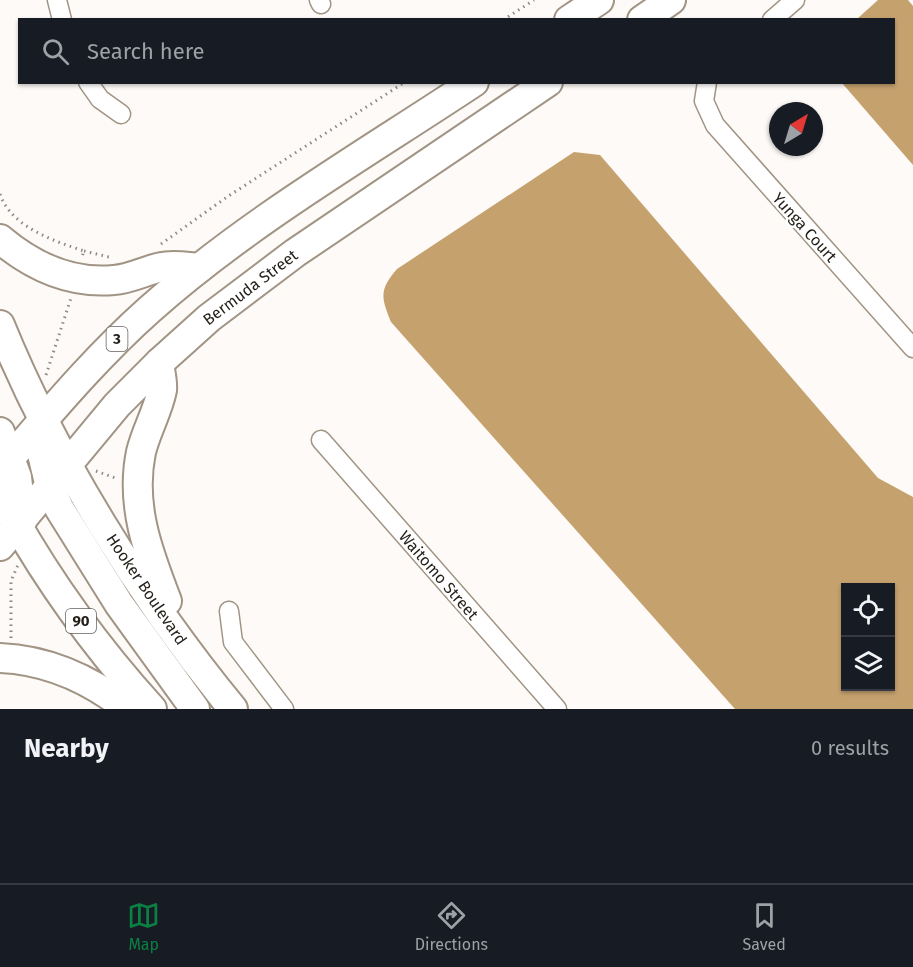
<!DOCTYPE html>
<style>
body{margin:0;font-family:"Fira Sans",sans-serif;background:#20242c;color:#f1f3f6}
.controls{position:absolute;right:18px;bottom:18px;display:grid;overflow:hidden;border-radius:0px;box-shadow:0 2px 4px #0004}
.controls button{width:54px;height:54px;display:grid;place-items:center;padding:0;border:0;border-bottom:2px solid #363941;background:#171b24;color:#f1f3f6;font:30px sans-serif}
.compass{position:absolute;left:769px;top:102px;width:54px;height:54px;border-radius:50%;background:#171b24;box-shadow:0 2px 4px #0004;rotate:38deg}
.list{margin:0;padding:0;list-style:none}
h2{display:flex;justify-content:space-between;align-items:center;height:78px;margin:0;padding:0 24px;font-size:26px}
h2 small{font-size:20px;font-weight:400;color:#9ea1a6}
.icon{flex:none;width:33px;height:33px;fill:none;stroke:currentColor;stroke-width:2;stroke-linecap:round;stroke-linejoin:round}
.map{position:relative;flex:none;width:913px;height:709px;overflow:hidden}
.search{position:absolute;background:#171b24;box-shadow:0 2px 4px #0004;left:18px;right:18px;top:18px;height:66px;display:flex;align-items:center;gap:15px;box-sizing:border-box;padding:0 21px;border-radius:0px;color:#9ea1a6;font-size:22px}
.sheet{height:174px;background:#171b24}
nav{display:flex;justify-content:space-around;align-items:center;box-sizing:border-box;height:84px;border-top:2px solid #363941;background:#171b24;font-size:16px;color:#9ea1a6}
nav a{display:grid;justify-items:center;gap:3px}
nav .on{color:#0b8043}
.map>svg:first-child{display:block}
</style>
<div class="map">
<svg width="913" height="709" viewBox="0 0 913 709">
<rect width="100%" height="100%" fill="#fdfaf7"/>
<g fill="#c5a16e" fill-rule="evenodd">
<polygon points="878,0 908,0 913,6 913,165 842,83 894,82 894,20 857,19"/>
<path d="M 574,152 L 600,155 L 878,478 L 913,497 L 913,709 L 735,709 L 391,322 C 381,297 379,290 397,269 ZM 846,588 L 890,588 L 890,686 L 846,686 Z"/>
</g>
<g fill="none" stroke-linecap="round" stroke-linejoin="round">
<defs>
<g id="street">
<polyline points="57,0 62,20"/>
<polyline points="319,0 321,4"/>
<polyline points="772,20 795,0"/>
<polyline points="88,82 100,99 121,114"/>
<polyline points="707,82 704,101 715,125 913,348"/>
<polyline points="321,440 557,709"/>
<polyline points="229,611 233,642 284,709"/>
</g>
<g id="primary">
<polyline points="569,20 599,0"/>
<polyline points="642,20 671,0"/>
<path d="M 0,239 C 32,266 71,284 114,280 C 131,279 146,270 162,267 C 173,264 188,267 199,268"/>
<path d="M 0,325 C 54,458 142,598 233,709"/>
<path d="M 159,363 C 160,371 163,382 162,390 C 158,411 146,431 141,452 C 130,505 148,552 167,601"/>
<polyline points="43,420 42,454 50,487 59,508 119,604 195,709"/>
<polyline points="0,432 17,477 22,521"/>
<path d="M 0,470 C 48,415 94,359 149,310 C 248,222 364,155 474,82"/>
<path d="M 0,494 C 41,571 94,645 152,709"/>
<polyline points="0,546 117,405 159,363 209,318 295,253 548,82"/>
<path d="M 0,658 C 48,660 90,679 128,709"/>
</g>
</defs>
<use href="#street" stroke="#a19484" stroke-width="21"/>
<use href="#primary" stroke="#a19484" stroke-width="32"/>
<g stroke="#8c8884" stroke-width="3" stroke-dasharray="1.5 4.5" stroke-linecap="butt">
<polyline points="503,20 534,0"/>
<path d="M 0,194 C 11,227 54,241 84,251 L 82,257"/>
<polyline points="161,244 227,197 405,82"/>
<polyline points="84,251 109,257"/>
<polyline points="46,375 71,298"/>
<polyline points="96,471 118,479"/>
<polyline points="11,638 11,581 18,565"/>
</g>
<use href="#street" stroke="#fff" stroke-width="18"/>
<use href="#primary" stroke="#fff" stroke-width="28"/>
</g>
<g text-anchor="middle" stroke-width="5" stroke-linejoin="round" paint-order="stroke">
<g fill="#fff" stroke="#65625d" stroke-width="1.5">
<rect x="106.5" y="327" width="21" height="24" rx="4.5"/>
<rect x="66" y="609" width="30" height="24" rx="4.5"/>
</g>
<g font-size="15" font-weight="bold" fill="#231e18">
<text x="117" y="344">3</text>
<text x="81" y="626">90</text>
</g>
<g font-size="16" fill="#231e18" stroke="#fff">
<text transform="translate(805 227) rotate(48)" y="6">Yunga Court</text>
<text transform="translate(250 287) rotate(-37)" y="6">Bermuda Street</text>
<text transform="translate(439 575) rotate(49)" y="6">Waitomo Street</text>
<text transform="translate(147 589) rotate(56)" y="6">Hooker Boulevard</text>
</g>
</g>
</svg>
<div class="controls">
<button><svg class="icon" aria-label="locate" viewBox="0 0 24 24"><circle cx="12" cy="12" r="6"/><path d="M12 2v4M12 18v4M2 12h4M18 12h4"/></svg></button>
<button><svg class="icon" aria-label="layers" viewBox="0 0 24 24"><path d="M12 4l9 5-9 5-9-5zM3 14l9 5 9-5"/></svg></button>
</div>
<svg class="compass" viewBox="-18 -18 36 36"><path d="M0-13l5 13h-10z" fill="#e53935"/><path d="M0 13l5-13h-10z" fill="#9ea1a6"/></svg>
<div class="search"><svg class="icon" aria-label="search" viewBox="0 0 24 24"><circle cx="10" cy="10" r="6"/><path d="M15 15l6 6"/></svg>Search here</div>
</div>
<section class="sheet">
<h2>Nearby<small>0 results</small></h2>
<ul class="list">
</ul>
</section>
<nav>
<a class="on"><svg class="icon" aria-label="map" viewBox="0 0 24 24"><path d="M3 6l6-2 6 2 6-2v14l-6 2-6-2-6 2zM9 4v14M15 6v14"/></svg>Map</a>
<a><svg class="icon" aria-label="directions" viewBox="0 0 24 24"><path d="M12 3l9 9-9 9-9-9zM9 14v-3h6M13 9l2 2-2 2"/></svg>Directions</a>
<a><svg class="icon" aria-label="saved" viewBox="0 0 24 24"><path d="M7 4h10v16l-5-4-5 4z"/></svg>Saved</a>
</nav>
